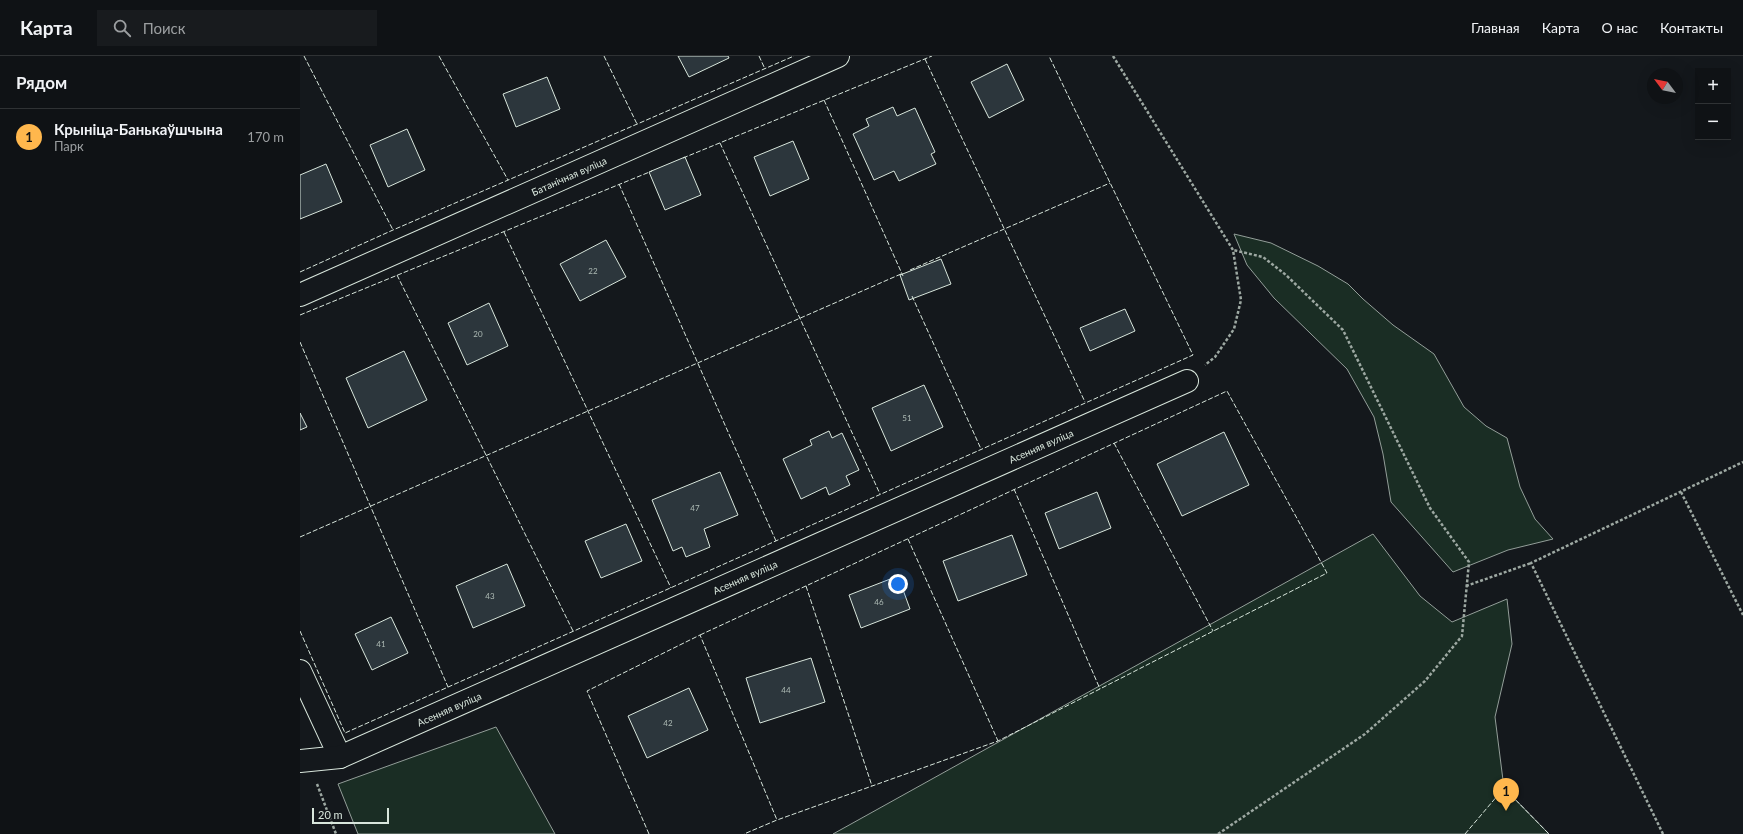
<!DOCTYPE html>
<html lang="ru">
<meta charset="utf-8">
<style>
body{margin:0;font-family:Lato,sans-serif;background:#181b1e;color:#f1f3f6}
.controls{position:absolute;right:12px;top:12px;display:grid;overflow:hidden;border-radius:0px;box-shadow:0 4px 16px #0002}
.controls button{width:36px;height:36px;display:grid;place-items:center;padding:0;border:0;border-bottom:1px solid #2f3234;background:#0f1215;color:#f1f3f6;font:20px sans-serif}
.compass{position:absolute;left:1347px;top:12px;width:36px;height:36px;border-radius:50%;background:#0f1215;box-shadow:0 4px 16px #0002;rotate:302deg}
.scale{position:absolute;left:12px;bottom:10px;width:77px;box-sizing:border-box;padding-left:4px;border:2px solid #d8e6dc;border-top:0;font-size:11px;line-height:14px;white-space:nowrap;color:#d8e6dc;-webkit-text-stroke:3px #14181c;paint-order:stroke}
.you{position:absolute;left:598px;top:528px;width:14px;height:14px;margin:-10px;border:3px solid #fff;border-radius:50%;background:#1a73e8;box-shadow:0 0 0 6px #1a73e833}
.badge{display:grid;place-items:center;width:26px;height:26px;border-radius:50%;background:#ffb74d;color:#111;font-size:13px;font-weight:700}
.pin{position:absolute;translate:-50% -33px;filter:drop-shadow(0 1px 2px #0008)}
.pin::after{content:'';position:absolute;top:21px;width:14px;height:12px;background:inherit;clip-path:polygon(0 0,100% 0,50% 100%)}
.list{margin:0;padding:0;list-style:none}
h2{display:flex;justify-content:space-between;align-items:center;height:52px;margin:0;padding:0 16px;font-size:17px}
h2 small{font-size:13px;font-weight:400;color:#9b9ea0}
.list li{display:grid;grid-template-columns:26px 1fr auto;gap:12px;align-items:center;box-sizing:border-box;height:56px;padding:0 16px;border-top:1px solid #2f3234}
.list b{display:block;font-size:15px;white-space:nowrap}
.list p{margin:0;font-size:13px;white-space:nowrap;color:#9b9ea0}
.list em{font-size:13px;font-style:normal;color:#9b9ea0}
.icon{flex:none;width:22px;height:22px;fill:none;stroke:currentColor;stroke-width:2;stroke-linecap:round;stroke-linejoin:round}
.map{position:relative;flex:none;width:1443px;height:778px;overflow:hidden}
header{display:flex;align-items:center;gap:24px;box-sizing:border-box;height:56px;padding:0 20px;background:#0f1215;border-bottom:1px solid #2f3234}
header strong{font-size:19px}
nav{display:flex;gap:22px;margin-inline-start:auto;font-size:14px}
.search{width:280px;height:36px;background:#181b1e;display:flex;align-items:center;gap:10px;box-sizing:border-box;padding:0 14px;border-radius:0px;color:#9b9ea0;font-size:15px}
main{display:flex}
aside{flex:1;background:#0f1215}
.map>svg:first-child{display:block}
</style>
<header>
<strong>Карта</strong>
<div class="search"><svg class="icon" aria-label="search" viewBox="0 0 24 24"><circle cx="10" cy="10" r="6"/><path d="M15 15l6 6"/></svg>Поиск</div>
<nav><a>Главная</a><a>Карта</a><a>О нас</a><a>Контакты</a></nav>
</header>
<main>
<aside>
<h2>Рядом<small></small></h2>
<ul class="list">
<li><span class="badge">1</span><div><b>Крыніца-Банькаўшчына</b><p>Парк</p></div><em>170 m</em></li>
</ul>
</aside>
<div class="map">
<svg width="1443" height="778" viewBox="0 0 1443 778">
<rect width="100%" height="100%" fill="#14181c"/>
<g fill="#1a2d24" stroke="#939e99">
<polygon points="934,178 971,187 1018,210 1048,228 1063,243 1093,269 1134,298 1164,351 1186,370 1207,382 1220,431 1235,463 1253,483 1208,494 1153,516 1091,446 1083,398 1074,361 1047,313 974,242 947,209"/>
<polygon points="1073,478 1120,540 1152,566 1207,543 1212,588 1195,661 1204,732 1249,778 533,778"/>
<polygon points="196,671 255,778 58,778 38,728"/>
</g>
<g fill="#2c363c" stroke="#d8e6dc">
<polygon points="378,0 428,0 429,2 389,21"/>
<polygon points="707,8 724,44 689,62 671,26"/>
<polygon points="247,21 260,53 216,71 203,38"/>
<polygon points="593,51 597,60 615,52 635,96 631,98 636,108 599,125 594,115 574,124 553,78 569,70 566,63"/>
<polygon points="107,73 125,114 88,131 70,89"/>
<polygon points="493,85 509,123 470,140 454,101"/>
<polygon points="385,101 401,139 365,154 349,116"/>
<polygon points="26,108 42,146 0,163 0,119"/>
<polygon points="306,184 326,221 280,245 260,208"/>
<polygon points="641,203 651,228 609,244 600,219"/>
<polygon points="189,247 208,290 167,309 148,267"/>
<polygon points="825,253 835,275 790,295 780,272"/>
<polygon points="104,295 127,344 68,372 46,322"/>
<polygon points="624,329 643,371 591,395 572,352"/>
<polygon points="0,357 7,371 0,374"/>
<polygon points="529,375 532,382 542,377 559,414 546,420 550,429 529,439 526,431 501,443 483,403 512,389 510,384"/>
<polygon points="924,376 949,429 882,460 857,408"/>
<polygon points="420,416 438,459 404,473 410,491 386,501 382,491 373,495 352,444"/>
<polygon points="797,436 811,472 759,493 745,457"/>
<polygon points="326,468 342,505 301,522 285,485"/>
<polygon points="712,479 727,519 658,545 643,505"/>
<polygon points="207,508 225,550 173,572 156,530"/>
<polygon points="598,520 610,553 561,572 549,539"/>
<polygon points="91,561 108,597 72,614 55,578"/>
<polygon points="511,602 525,646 460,667 446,622"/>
<polygon points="389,632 408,674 347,702 328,660"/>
</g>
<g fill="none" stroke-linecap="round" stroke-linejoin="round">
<defs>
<g id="street">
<polyline points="0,239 538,0"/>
<polyline points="0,615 40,701"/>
<polyline points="0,705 40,701 887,325"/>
</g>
</defs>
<use href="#street" stroke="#d8e6dc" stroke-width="24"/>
<g stroke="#9da8a2" stroke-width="2.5" stroke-dasharray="3 2" stroke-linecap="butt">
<polyline points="813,0 933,194 941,244 934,273 915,301 905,309"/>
<polyline points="1381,436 1443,559"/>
<polyline points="1166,530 1231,507"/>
<polyline points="17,728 36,778"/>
<polyline points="918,778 1065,678 1125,625 1162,580 1169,506 1130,452 1043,274 986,219 963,201 933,194"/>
<polyline points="1363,778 1231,507 1443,406"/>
</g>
<use href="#street" stroke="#14181c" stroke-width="22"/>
<g stroke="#d8e6dc" stroke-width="1" stroke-dasharray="5 2" stroke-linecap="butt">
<polyline points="4,0 93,174"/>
<polyline points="139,0 208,124"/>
<polyline points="304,0 337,68"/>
<polyline points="459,0 465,13"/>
<polyline points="625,3 785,346"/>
<polyline points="524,44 603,220"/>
<polyline points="420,87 580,438"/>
<polyline points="383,102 632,0"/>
<polyline points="319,128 476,485"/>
<polyline points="204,176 371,532"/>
<polyline points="610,214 810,127"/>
<polyline points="0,216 93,174 494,0"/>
<polyline points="97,219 273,575"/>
<polyline points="612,240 681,393"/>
<polyline points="0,259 352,115"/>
<polyline points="0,286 148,631"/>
<polyline points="814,387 913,575"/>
<polyline points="714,433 800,633"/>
<polyline points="0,481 601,218"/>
<polyline points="608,483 698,685"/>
<polyline points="506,530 572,730"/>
<polyline points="0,575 45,677 893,299 749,0"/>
<polyline points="400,579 927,335 1027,517 698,685 477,764"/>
<polyline points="349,778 287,635 400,579 477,764 444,778"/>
<polyline points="1165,778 1204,732 1249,778"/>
</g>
</g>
<g text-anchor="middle" stroke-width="3" stroke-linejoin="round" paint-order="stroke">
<g font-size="8" fill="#adbab4">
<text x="293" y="218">22</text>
<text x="178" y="281">20</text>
<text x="607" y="365">51</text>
<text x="395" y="455">47</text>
<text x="190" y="543">43</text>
<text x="579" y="549">46</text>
<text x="81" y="591">41</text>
<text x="486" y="637">44</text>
<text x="368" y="670">42</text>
</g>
<g font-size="10" fill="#d8e6dc" stroke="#14181c">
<text transform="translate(269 120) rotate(-24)" y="4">Батанічная вуліца</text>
<text transform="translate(741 390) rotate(-24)" y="4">Асенняя вуліца</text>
<text transform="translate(445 521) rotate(-24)" y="4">Асенняя вуліца</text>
<text transform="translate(149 653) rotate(-24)" y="4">Асенняя вуліца</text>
</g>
</g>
</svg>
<div class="controls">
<button>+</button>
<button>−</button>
</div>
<svg class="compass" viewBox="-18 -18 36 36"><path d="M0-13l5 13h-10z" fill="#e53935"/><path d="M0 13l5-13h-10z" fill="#9b9ea0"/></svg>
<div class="scale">20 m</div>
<div class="you"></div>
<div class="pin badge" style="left:1206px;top:755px">1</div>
</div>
</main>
